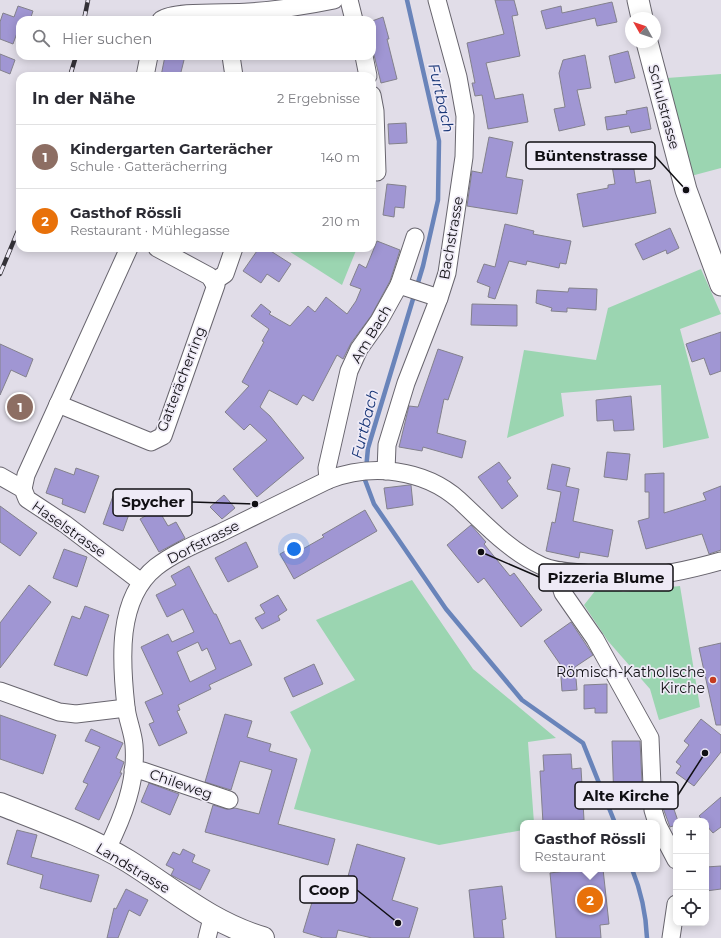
<!DOCTYPE html>
<html lang="de">
<meta charset="utf-8">
<style>
body{margin:0;font-family:Montserrat,sans-serif;background:#f2f2f3;color:#2b2b33}
.controls{position:absolute;right:12px;bottom:12px;display:grid;overflow:hidden;border-radius:8px;box-shadow:0 2px 10px #0003}
.controls button{width:36px;height:36px;display:grid;place-items:center;padding:0;border:0;border-bottom:1px solid #e1e1e2;background:#fff;color:#2b2b33;font:20px sans-serif}
.compass{position:absolute;left:625px;top:12px;width:36px;height:36px;border-radius:50%;background:#fff;box-shadow:0 2px 10px #0003;rotate:310deg}
.you{position:absolute;left:294px;top:549px;width:14px;height:14px;margin:-10px;border:3px solid #fff;border-radius:50%;background:#1a73e8;box-shadow:0 0 0 6px #1a73e833}
.badge{display:grid;place-items:center;width:26px;height:26px;border-radius:50%;background:#c53b1f;color:#fff;font-size:13px;font-weight:700}
.pin{position:absolute;translate:-50% -50%;border:2px solid #fff;box-shadow:0 1px 4px #0006}
.popup{position:absolute;left:520px;top:820px;width:140px;height:52px;box-sizing:border-box;display:grid;place-content:center;border-radius:8px;background:#fff;filter:drop-shadow(0 1px 3px #0005);font-size:13px;white-space:nowrap;color:#7c7c81}
.popup b{font-size:15px;color:#2b2b33}
.popup::after{content:'';position:absolute;left:50%;top:100%;margin-left:-8px;border:8px solid transparent;border-top-color:#fff}
.list{margin:0;padding:0;list-style:none}
h2{display:flex;justify-content:space-between;align-items:center;height:52px;margin:0;padding:0 16px;font-size:17px}
h2 small{font-size:13px;font-weight:400;color:#7c7c81}
.list li{display:grid;grid-template-columns:26px 1fr auto;gap:12px;align-items:center;box-sizing:border-box;height:64px;padding:0 16px;border-top:1px solid #e1e1e2}
.list b{display:block;font-size:15px;white-space:nowrap}
.list p{margin:0;font-size:13px;white-space:nowrap;color:#7c7c81}
.list em{font-size:13px;font-style:normal;color:#7c7c81}
.icon{flex:none;width:22px;height:22px;fill:none;stroke:currentColor;stroke-width:2;stroke-linecap:round;stroke-linejoin:round}
.map{position:relative;flex:none;width:721px;height:938px;overflow:hidden}
.search{position:absolute;background:#fff;box-shadow:0 2px 10px #0003;left:16px;top:16px;width:360px;height:44px;display:flex;align-items:center;gap:10px;box-sizing:border-box;padding:0 14px;border-radius:12px;color:#7c7c81;font-size:15px}
.panel{position:absolute;background:#fff;box-shadow:0 2px 10px #0003;left:16px;top:72px;width:360px;height:180px;border-radius:12px}
.map>svg:first-child{display:block}
</style>
<div class="map">
<svg width="721" height="938" viewBox="0 0 721 938">
<rect width="100%" height="100%" fill="#e1dde8"/>
<g fill="#9bd5b1">
<polygon points="721,74 721,168 691,176 667,78"/>
<polygon points="284,248 357,248 342,285"/>
<polygon points="701,269 721,314 680,329 709,438 663,448 661,385 561,393 564,416 507,438 524,350 596,360 608,308"/>
<polygon points="412,580 473,669 556,738 528,742 534,823 523,823 523,830 439,845 294,809 311,750 290,712 355,680 316,620"/>
<polygon points="599,586 623,592 680,586 700,707 659,720 650,689 608,641 584,605"/>
</g>
<g fill="none" stroke-linecap="round" stroke-linejoin="round">
<g stroke="#6984ba" stroke-width="4.5">
<polyline points="407,0 439,141 438,200 423,266 368,448 365,480 374,504 446,609 522,700 583,743 615,823"/>
<path d="M 632,869 C 641,891 646,914 647,938"/>
</g>
</g>
<g fill="#a096d3" stroke="#83818c" fill-rule="evenodd">
<polygon points="495,0 514,0 518,15 512,16 520,56 486,63 495,99 523,94 528,122 488,129 482,95 475,96 472,83 475,83 467,43 504,34"/>
<polygon points="612,2 617,22 597,26 595,18 546,29 541,11 561,6 562,13"/>
<polygon points="18,6 33,11 30,20 20,20 20,34 17,33 13,44 0,39 0,22 3,13 14,17"/>
<polygon points="383,17 389,39 387,39 397,79 381,83 372,47 372,21"/>
<polygon points="628,51 635,78 615,83 609,56"/>
<polygon points="0,54 15,60 10,74 0,70"/>
<polygon points="585,55 591,88 577,90 585,125 559,131 554,109 565,107 559,73 563,60"/>
<polygon points="165,56 185,56 180,76 161,76"/>
<polygon points="647,107 651,129 631,133 629,126 607,130 605,117 627,114 626,111"/>
<polygon points="406,123 407,143 389,144 388,124"/>
<polygon points="489,137 513,142 506,177 523,180 517,214 467,206 472,171 482,173"/>
<polygon points="631,150 636,183 650,180 656,213 583,227 577,194 608,188 608,185 615,184 610,153"/>
<polygon points="387,184 406,186 404,208 395,207 394,217 383,215"/>
<polygon points="505,224 534,231 533,234 571,241 566,264 560,263 559,268 527,261 526,265 509,261 495,299 488,297 490,287 477,282 484,264 495,267"/>
<polygon points="670,228 679,248 667,254 666,250 643,260 635,244"/>
<polygon points="377,241 400,250 390,281 371,316 351,343 343,359 337,355 313,401 303,395 297,405 269,390 260,407 270,416 304,458 257,497 233,469 267,440 250,424 244,430 225,412 249,386 242,382 264,342 262,341 269,329 251,316 261,304 271,312 269,314 290,326 308,306 315,312 326,297 347,314 356,301 361,289 350,285 359,264 366,268"/>
<polygon points="259,248 266,248 291,264 279,282 267,274 261,283 243,271"/>
<polygon points="569,288 597,289 596,310 567,308 567,312 551,311 552,308 536,303 537,290 568,292"/>
<polygon points="472,304 517,305 517,326 471,325"/>
<polygon points="721,332 721,371 710,375 704,358 692,362 686,344"/>
<polygon points="0,344 33,359 26,377 11,370 0,395"/>
<polygon points="438,349 463,357 448,400 444,399 437,433 466,441 462,458 423,447 422,451 399,447 409,406 418,407"/>
<polygon points="631,396 634,430 614,431 613,420 597,421 596,400"/>
<polygon points="607,452 630,454 627,480 604,477"/>
<polygon points="499,462 511,478 507,481 518,496 502,509 478,477"/>
<polygon points="552,464 570,468 566,486 579,489 573,521 613,530 608,557 580,552 579,558 546,551 552,522 555,523 561,492 547,489"/>
<polygon points="55,468 74,475 76,468 99,476 85,513 62,504 63,499 46,493"/>
<polygon points="664,473 664,513 706,500 703,493 721,486 721,550 709,554 702,534 646,549 638,521 649,518 649,492 645,492 645,474"/>
<polygon points="409,485 411,485 413,505 387,509 384,488"/>
<polygon points="224,495 235,508 222,519 210,507"/>
<polygon points="113,496 133,503 123,531 103,524"/>
<polygon points="0,506 37,533 20,556 0,542"/>
<polygon points="158,509 168,526 176,522 185,538 159,552 140,519"/>
<polygon points="365,510 377,531 294,579 280,554 298,544 301,550 324,537 322,535"/>
<polygon points="471,525 486,542 484,544 510,576 514,573 542,610 521,627 484,578 478,583 447,545"/>
<polygon points="246,542 258,567 228,582 215,558"/>
<polygon points="64,549 87,557 77,587 53,578"/>
<path d="M 189,566 L 214,614 L 216,614 L 230,644 L 240,640 L 252,665 L 209,685 L 211,689 L 178,705 L 180,710 L 177,711 L 187,733 L 159,746 L 149,724 L 154,722 L 145,702 L 163,694 L 141,647 L 168,634 L 172,642 L 194,632 L 183,609 L 167,617 L 156,595 L 176,585 L 171,576 ZM 198,642 L 202,651 L 207,648 L 216,669 L 190,682 L 177,652 Z"/>
<polygon points="29,585 51,602 0,668 0,623"/>
<polygon points="278,595 287,610 278,616 280,620 262,629 255,618 265,613 260,605"/>
<polygon points="85,606 109,615 87,676 54,665 72,616 80,619"/>
<polygon points="571,622 593,655 575,667 577,690 562,691 560,664 544,641"/>
<polygon points="721,643 721,725 716,725 699,648"/>
<polygon points="314,664 323,684 293,697 284,678"/>
<polygon points="607,684 607,713 595,713 595,708 584,709 584,685"/>
<polygon points="225,714 252,721 247,737 271,744 269,751 297,759 278,824 335,839 328,865 205,832 213,805 226,809 235,808 259,814 272,770 240,761 231,790 205,782"/>
<polygon points="0,715 56,735 43,774 0,759"/>
<polygon points="701,719 721,735 721,752 694,786 676,773 681,766 676,762 689,745 684,741"/>
<polygon points="91,729 123,743 116,758 124,762 120,773 122,773 99,820 75,809 88,784 83,782 100,747 85,741"/>
<polygon points="612,741 640,741 643,803 614,804"/>
<polygon points="571,754 572,769 581,768 584,820 543,823 540,771 544,771 543,755"/>
<polygon points="149,783 179,794 170,815 141,802"/>
<polygon points="667,789 678,821 676,821 676,825 670,827 663,808 662,790"/>
<polygon points="721,797 721,827 713,833 706,825 706,821 703,821 699,816"/>
<polygon points="17,830 37,835 31,857 99,875 91,902 40,888 43,875 7,864"/>
<polygon points="357,844 405,858 392,900 418,908 409,938 372,938 338,930 336,938 323,938 303,932 319,879 345,887"/>
<polygon points="183,849 195,855 192,862 210,870 200,890 171,875 174,869 166,865 173,852 180,855"/>
<polygon points="721,866 721,889 706,891 706,867"/>
<polygon points="581,869 603,869 609,924 600,925 601,938 556,938 550,873"/>
<polygon points="502,886 506,919 502,920 504,938 474,938 469,890"/>
<polygon points="126,889 148,900 140,916 129,910 118,938 107,938 114,908 116,909"/>
</g>
<g fill="none" stroke-linecap="round" stroke-linejoin="round">
<defs>
<g id="minor">
<polyline points="349,0 354,20"/>
<path d="M 161,20 C 175,10 229,14 249,12 C 278,10 305,6 334,0"/>
<polyline points="231,56 234,76"/>
<polyline points="364,56 368,76"/>
<polyline points="145,76 149,56"/>
<polyline points="372,95 375,111 377,172"/>
<polyline points="213,282 225,274 234,248"/>
<polyline points="399,285 439,298"/>
<polyline points="58,404 151,442 163,436 216,285 209,276 157,248"/>
<polyline points="386,471 387,445 406,383 439,298 447,273 464,157 465,116 458,77 437,0"/>
<polyline points="0,476 23,489 27,499 65,524 141,582"/>
<polyline points="328,480 327,468 349,371 359,349 379,321 399,285 415,237"/>
<polyline points="23,489 26,475 129,248"/>
<polyline points="561,571 560,584 563,593 595,639 650,738 653,810 657,823"/>
<polyline points="0,691 59,712 76,714 126,708"/>
<polyline points="133,770 143,771 229,800"/>
<polyline points="657,824 676,860"/>
<path d="M 107,849 C 123,817 137,782 134,745 C 133,732 127,719 126,707 C 121,662 116,599 156,567 C 174,553 198,543 220,533 C 256,515 292,498 328,480 C 372,463 424,469 459,500 C 485,524 509,551 542,566 C 555,572 570,572 583,573 C 600,575 618,578 635,577 C 664,576 693,569 721,561"/>
<polyline points="207,938 212,918"/>
<polyline points="671,938 676,904"/>
</g>
<g id="tertiary">
<polyline points="638,0 642,18"/>
<polyline points="647,42 686,190 721,285"/>
</g>
<path id="secondary" d="M 0,804 C 43,821 88,837 128,861 C 173,889 211,923 263,938"/>
</defs>
<use href="#minor" stroke="#68656e" stroke-width="19"/>
<use href="#tertiary" stroke="#68656e" stroke-width="23"/>
<use href="#secondary" stroke="#68656e" stroke-width="24"/>
<use href="#minor" stroke="#fff" stroke-width="17"/>
<use href="#tertiary" stroke="#fff" stroke-width="21"/>
<use href="#secondary" stroke="#fff" stroke-width="22"/>
<defs>
<g id="rail">
<polyline points="84,20 88,0"/>
<polyline points="70,76 76,56"/>
<polyline points="0,274 20,226"/>
</g>
</defs>
<use href="#rail" stroke="#343238" stroke-width="4.5"/>
<use href="#rail" stroke="#eeeaf6" stroke-width="3" stroke-dasharray="9" stroke-linecap="butt"/>
</g>
<circle fill="#c53b1f" stroke="#eeeaf6" stroke-width="1.5" cx="713" cy="680" r="4"/>
<g text-anchor="middle" stroke-width="3.5" stroke-linejoin="round" paint-order="stroke">
<g font-size="14" fill="#100f13" stroke="#eeeaf6">
<text transform="translate(664 107) rotate(75)" y="5">Schulstrasse</text>
<text transform="translate(451 238) rotate(-80)" y="5">Bachstrasse</text>
<text transform="translate(371 334) rotate(-59)" y="5">Am Bach</text>
<text transform="translate(181 379) rotate(-69)" y="5">Gatterächerring</text>
<text transform="translate(69 529) rotate(35)" y="5">Haselstrasse</text>
<text transform="translate(203 542) rotate(-27)" y="5">Dorfstrasse</text>
<text transform="translate(181 784) rotate(19)" y="5">Chileweg</text>
<text transform="translate(133 868) rotate(31)" y="5">Landstrasse</text>
</g>
<g font-size="14" fill="#100f13" stroke="#eeeaf6" text-anchor="end">
<text x="705" y="677">Römisch-Katholische<tspan x="705" dy="16">Kirche</tspan></text>
</g>
<g font-size="15" font-style="italic" fill="#183677" stroke="#eeeaf6">
<text transform="translate(441 98) rotate(77)" y="5">Furtbach</text>
<text transform="translate(365 424) rotate(-76)" y="5">Furtbach</text>
</g>
</g>
<path fill="none" stroke="#100f13" stroke-width="1.5" d="M686 190L655 156M255 504L192 502M481 552L539 577M705 753L678 795M398 923L357 890"/>
<g fill="#100f13" stroke="#eeeaf6" stroke-width="1.5">
<circle cx="686" cy="190" r="4"/>
<circle cx="255" cy="504" r="4"/>
<circle cx="481" cy="552" r="4"/>
<circle cx="705" cy="753" r="4"/>
<circle cx="398" cy="923" r="4"/>
</g>
<g fill="#eeeaf6" stroke="#100f13" stroke-width="1.5">
<rect x="526" y="142" width="129" height="27" rx="4"/>
<rect x="113" y="489" width="79" height="27" rx="4"/>
<rect x="539" y="564" width="134" height="27" rx="4"/>
<rect x="575" y="782" width="103" height="27" rx="4"/>
<rect x="300" y="876" width="57" height="27" rx="4"/>
</g>
<g font-size="15" text-anchor="middle" font-weight="bold" fill="#100f13">
<text x="591" y="161">Büntenstrasse</text>
<text x="153" y="507">Spycher</text>
<text x="606" y="583">Pizzeria Blume</text>
<text x="626" y="801">Alte Kirche</text>
<text x="329" y="895">Coop</text>
</g>
</svg>
<div class="controls">
<button>+</button>
<button>−</button>
<button><svg class="icon" aria-label="locate" viewBox="0 0 24 24"><circle cx="12" cy="12" r="6"/><path d="M12 2v4M12 18v4M2 12h4M18 12h4"/></svg></button>
</div>
<svg class="compass" viewBox="-18 -18 36 36"><path d="M0-13l5 13h-10z" fill="#e53935"/><path d="M0 13l5-13h-10z" fill="#7c7c81"/></svg>
<div class="you"></div>
<div class="pin badge" style="left:20px;top:407px;background:#8d6e63">1</div>
<div class="pin badge" style="left:590px;top:900px;background:#e8710a">2</div>
<div class="popup"><b>Gasthof Rössli</b>Restaurant</div>
<div class="search"><svg class="icon" aria-label="search" viewBox="0 0 24 24"><circle cx="10" cy="10" r="6"/><path d="M15 15l6 6"/></svg>Hier suchen</div>
<section class="panel">
<h2>In der Nähe<small>2 Ergebnisse</small></h2>
<ul class="list">
<li><span class="badge" style="background:#8d6e63">1</span><div><b>Kindergarten Garterächer</b><p>Schule · Gatterächerring</p></div><em>140 m</em></li>
<li><span class="badge" style="background:#e8710a">2</span><div><b>Gasthof Rössli</b><p>Restaurant · Mühlegasse</p></div><em>210 m</em></li>
</ul>
</section>
</div>
